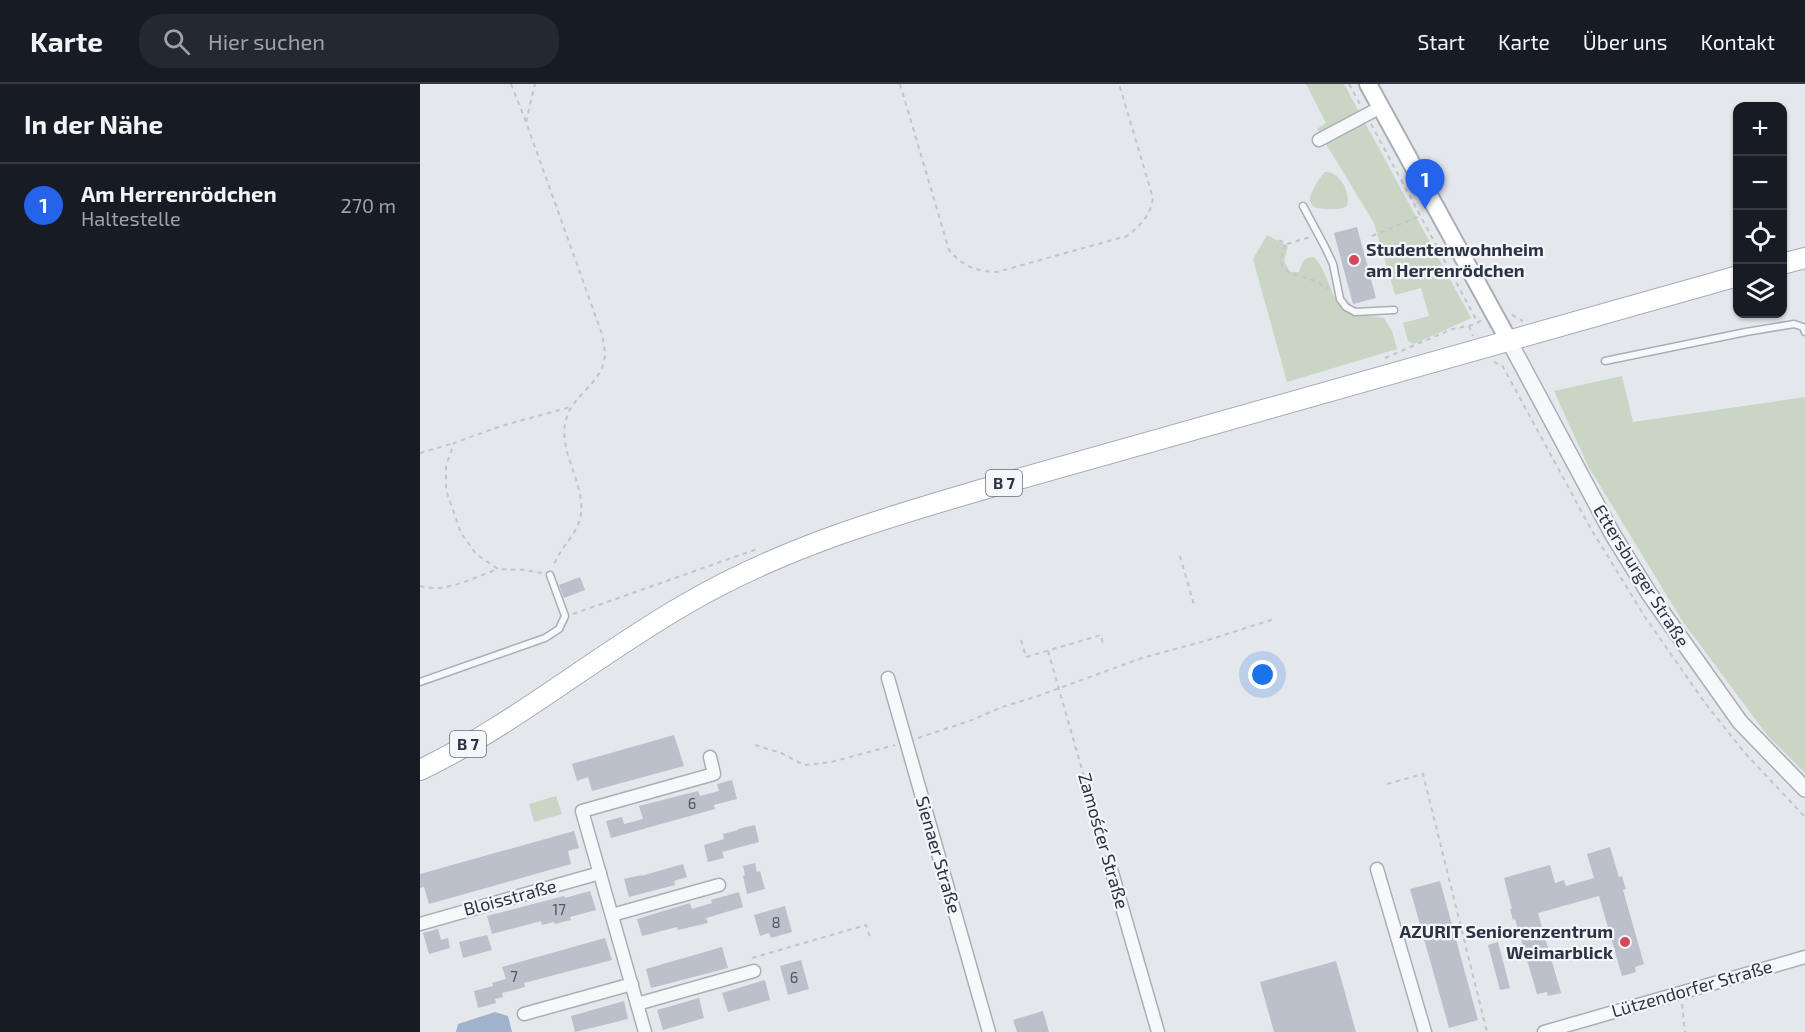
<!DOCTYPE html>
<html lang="de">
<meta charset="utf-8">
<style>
body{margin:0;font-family:"Exo 2",sans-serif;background:#242831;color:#f1f3f6}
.controls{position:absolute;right:18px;top:18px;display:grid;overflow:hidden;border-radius:12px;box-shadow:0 2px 4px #0004}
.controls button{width:54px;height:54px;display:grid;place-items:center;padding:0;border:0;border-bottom:2px solid #363941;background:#171b24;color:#f1f3f6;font:30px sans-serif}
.you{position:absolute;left:843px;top:591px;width:21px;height:21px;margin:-15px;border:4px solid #fff;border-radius:50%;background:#1a73e8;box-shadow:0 0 0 9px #1a73e833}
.badge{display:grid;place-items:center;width:39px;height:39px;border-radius:50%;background:#2563eb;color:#fff;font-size:20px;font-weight:700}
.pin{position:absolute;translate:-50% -50px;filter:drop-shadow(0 2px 3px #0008)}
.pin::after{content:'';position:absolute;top:32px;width:21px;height:18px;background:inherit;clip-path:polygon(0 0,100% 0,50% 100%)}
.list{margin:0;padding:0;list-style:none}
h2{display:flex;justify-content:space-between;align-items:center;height:78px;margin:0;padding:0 24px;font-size:26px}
h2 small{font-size:20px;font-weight:400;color:#9ea1a6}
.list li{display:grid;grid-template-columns:39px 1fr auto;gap:18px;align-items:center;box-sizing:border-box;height:84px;padding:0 24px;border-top:2px solid #363941}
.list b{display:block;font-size:22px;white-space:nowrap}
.list p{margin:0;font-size:20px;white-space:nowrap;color:#9ea1a6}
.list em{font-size:20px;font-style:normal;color:#9ea1a6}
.icon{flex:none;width:33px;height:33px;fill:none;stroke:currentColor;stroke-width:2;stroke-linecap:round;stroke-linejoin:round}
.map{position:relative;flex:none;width:1385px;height:948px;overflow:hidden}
header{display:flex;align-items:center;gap:36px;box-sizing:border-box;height:84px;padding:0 30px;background:#171b24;border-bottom:2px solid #363941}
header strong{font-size:28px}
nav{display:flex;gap:33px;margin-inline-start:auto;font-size:21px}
.search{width:420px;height:54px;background:#242831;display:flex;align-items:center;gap:15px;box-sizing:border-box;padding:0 21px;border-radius:24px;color:#9ea1a6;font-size:22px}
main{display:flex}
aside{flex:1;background:#171b24}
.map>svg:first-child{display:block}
</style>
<header>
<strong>Karte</strong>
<div class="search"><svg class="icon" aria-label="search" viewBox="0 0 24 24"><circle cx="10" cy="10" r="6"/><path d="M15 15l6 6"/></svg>Hier suchen</div>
<nav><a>Start</a><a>Karte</a><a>Über uns</a><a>Kontakt</a></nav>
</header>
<main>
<aside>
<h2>In der Nähe<small></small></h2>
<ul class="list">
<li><span class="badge">1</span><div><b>Am Herrenrödchen</b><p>Haltestelle</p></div><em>270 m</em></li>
</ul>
</aside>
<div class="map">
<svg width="1385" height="948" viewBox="0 0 1385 948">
<rect width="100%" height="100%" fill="#e4e7ec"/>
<g fill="#c9d6c5">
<polygon points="886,0 924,0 1051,234 994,260 988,257 983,239 1009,232 1001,204 975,211 954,139 897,45 906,39"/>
<path d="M 905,88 C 920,87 931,109 927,122 C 922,125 918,125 912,125 C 897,126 883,123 894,104 C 897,98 900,93 905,88 Z"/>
<path d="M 847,151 L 868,162 L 864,177 L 870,188 L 879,188 C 882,179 883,173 894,173 C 910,189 910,222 932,230 C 942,233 954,231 964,234 L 972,247 L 977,265 L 867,298 L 833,175 Z"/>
<polygon points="1202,292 1213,338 1385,313 1385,689 1347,651 1263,538 1168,382 1134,307"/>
<polygon points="136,712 142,730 114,738 109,720"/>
</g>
<polygon fill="#9fb4cc" points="75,928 88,932 92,948 36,948 38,940"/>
<g fill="#bbc0ca">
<polygon points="937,143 956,214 933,220 914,149"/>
<polygon points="160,493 165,506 144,514 139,501"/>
<polygon points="254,651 264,682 172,707 168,693 157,697 152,680"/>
<polygon points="312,696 317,715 294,721 295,725 191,754 186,737 202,733 204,740 223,735 219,722 278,707 280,712 299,707 297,700"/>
<polygon points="335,741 339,758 302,768 304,774 288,778 284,761 304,755 303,750 318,746 318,745"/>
<polygon points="154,747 159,764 148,767 151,780 9,820 4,803 0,804 0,790"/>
<polygon points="1190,763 1199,793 1202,792 1206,805 1203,806 1224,880 1215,883 1216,888 1202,892 1179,812 1118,829 1141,909 1128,912 1127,908 1117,910 1095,835 1093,836 1090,825 1092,825 1084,794 1130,781 1135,799 1144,796 1146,802 1174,794 1167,770"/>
<polygon points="335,779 337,788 340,787 345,805 327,810 323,792 325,791 323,782"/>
<polygon points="263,780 267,793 254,797 255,801 209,813 204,795 221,791 221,792"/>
<polygon points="1020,797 1058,936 1029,944 990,805"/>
<polygon points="170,807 176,826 150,833 151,836 135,840 134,838 122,841 121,837 72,850 67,832 144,812 145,814"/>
<polygon points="319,808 323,823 286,834 288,839 258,846 257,843 222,852 217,835 270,819 272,825 292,819 291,816"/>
<polygon points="365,822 372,848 351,854 349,849 340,852 334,831"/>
<polygon points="18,845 21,856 28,854 30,864 9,870 3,849"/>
<polygon points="67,851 72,866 43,874 39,858"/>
<polygon points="185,854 192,876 104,899 105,903 82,909 83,913 75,915 76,919 58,924 54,907 73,902 72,899 86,895 82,883"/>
<polygon points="1078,858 1090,904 1080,906 1068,861"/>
<polygon points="302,863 308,884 231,904 226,885"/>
<polygon points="381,876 389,905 368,911 360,882"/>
<polygon points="916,877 936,948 854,948 840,898"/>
<polygon points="345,896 350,916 308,928 302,909"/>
<polygon points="279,914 284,934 243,946 237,926"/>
<polygon points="204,917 208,935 155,948 151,932"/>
<polygon points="623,927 629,948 597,948 593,936"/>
</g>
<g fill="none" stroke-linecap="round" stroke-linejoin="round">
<defs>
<g id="service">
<polyline points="883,122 905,163 913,180 920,215 926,223 935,228 974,226"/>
<polyline points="1185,277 1326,248 1374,240 1383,243 1385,248"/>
<polyline points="0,598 125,554 139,545 145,532 130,491"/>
</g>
<g id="minor">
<polyline points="899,56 961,23"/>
<polyline points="468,594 569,948"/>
<polyline points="689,778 738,948"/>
<polyline points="957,785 1005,948"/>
<polyline points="192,831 299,801"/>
<polyline points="0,840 180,789"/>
<polyline points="217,920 334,887"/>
<polyline points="104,930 212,900"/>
<polyline points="225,948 162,727 294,690 290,673"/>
<polyline points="1124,948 1385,873"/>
</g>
<polyline id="tertiary" points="1089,257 1193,451 1230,511 1320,638 1385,705"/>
<polyline id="secondary" points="948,0 1089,257"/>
<g id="primary">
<polyline points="1362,180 1385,174"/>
<path d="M 0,686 C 94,641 175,572 266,520 C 366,461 478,430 588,398 L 1318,192"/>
</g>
</defs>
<use href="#service" stroke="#a9aeb7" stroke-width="9"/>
<use href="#minor" stroke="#a9aeb7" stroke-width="15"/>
<use href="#tertiary" stroke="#a9aeb7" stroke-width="18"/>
<use href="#secondary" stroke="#a9aeb7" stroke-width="20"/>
<use href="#primary" stroke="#a3abb8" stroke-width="22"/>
<g stroke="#c2c5cb" stroke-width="2" stroke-dasharray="4.5 4.5" stroke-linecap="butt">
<path d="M 91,0 L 106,38 L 183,253 C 183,258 185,265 185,271 C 183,300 152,310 146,336 C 137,369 168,402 160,435 C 155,453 139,465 133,483"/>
<path d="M 480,0 L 529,166 C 544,183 555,187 577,188 L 707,152 C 721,141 730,132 733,114 L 699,0"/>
<polyline points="929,0 940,20"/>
<polyline points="106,38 115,0"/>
<polyline points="951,40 1058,239"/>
<polyline points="952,152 1000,132"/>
<path d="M 859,156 L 866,160 C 852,190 872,189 892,196 C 898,198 904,202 909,205"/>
<polyline points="867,160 890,153"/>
<polyline points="1092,231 1103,237"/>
<polyline points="1049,242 1053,252"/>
<polyline points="965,274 1032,245 1049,242 1063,236"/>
<polyline points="1074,278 1082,281 1171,445 1225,533 1285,619 1324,668 1385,733"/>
<polyline points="0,369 34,359"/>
<polyline points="760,472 774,521"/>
<polyline points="122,489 105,486 78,485 56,470 41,449 26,406 26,382 34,359 81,342 150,323"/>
<path d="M 0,502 C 24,510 55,493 78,485"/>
<polyline points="153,530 337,465"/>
<polyline points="601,556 606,573 681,551 683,560"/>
<polyline points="628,567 685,766"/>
<polyline points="498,654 552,636 582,623 615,613 722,574 785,557 854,535"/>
<polyline points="335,661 361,669 384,681 411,678 475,661"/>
<polyline points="967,700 1003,690 1067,948"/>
<polyline points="332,874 446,841 451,856"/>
<polyline points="1262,920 1265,948"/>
</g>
<use href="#service" stroke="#f7f8fa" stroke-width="6"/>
<use href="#minor" stroke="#f7f8fa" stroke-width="12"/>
<use href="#tertiary" stroke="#f7f8fa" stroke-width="15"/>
<use href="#secondary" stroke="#fff" stroke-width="16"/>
<use href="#primary" stroke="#fff" stroke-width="20"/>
</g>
<g fill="#d1495b" stroke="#f4f6f9" stroke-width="2">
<circle cx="934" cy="176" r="6"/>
<circle cx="1205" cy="858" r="6"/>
</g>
<g text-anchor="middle" stroke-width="4.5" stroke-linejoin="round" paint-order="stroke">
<g font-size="15" fill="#4f5766">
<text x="272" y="725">6</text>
<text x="139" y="831">17</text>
<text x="356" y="844">8</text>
<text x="94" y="898">7</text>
<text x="374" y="899">6</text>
</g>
<g fill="#f4f6f9" stroke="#676e7b" stroke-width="1.5">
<rect x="566" y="386" width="36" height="26" rx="4.5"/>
<rect x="30" y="647" width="36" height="26" rx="4.5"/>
</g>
<g font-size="16" font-weight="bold" fill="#2b3445">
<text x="584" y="405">B 7</text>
<text x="48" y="666">B 7</text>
</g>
<g font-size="18" font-weight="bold" fill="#2b3445" stroke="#f4f6f9" text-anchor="start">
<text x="946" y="172">Studentenwohnheim<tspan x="946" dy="21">am Herrenrödchen</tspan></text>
<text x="1193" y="854" text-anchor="end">AZURIT Seniorenzentrum<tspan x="1193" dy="21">Weimarblick</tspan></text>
</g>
<g font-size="18" fill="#2b3445" stroke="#f4f6f9">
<text transform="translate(1221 492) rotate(58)" y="6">Ettersburger Straße</text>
<text transform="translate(683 757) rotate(74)" y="6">Zamośćer Straße</text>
<text transform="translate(518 771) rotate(74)" y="6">Sienaer Straße</text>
<text transform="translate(90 814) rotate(-15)" y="6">Bloisstraße</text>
<text transform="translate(1272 905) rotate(-16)" y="6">Lützendorfer Straße</text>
</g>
</g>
</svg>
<div class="controls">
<button>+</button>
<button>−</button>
<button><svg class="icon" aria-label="locate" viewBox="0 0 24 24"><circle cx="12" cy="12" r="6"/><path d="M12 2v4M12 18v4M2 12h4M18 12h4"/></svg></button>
<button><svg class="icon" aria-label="layers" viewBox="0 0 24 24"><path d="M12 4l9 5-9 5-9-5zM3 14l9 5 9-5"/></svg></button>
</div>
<div class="you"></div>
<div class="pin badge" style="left:1005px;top:125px">1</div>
</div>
</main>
